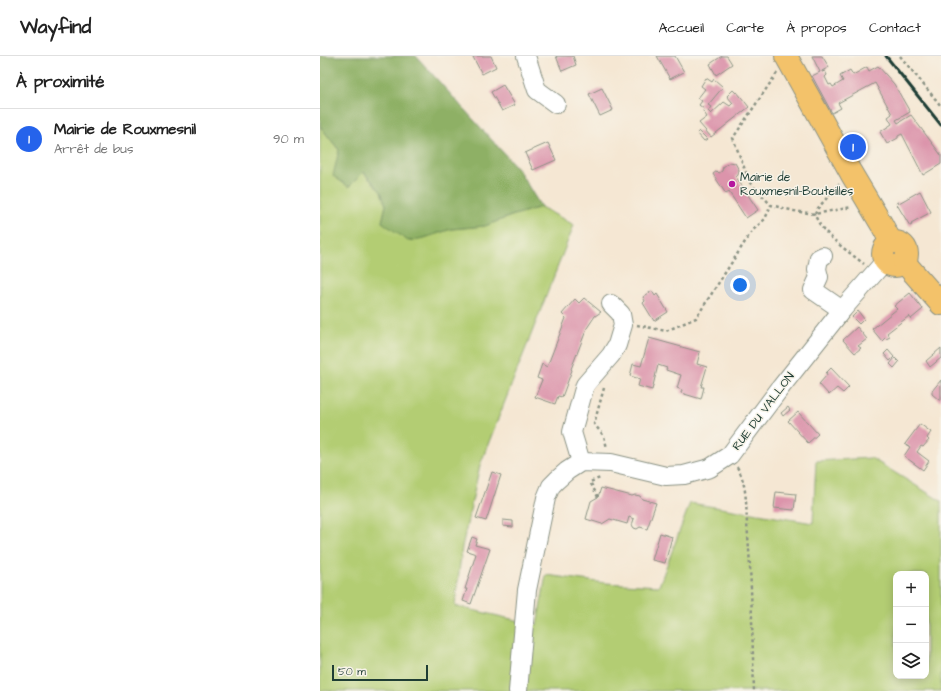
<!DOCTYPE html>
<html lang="fr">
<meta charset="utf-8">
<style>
body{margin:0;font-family:"Architects Daughter",sans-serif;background:#f2f2f2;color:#222}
.controls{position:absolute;right:12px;bottom:12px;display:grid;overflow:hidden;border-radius:8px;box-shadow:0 2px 10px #0003}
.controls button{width:36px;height:36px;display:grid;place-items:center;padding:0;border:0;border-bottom:1px solid #e0e0e0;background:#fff;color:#222;font:20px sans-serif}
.scale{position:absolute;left:12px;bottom:10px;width:96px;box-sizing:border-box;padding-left:4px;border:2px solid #1f3d34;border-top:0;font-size:11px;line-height:14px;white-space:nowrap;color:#1f3d34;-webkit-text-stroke:3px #f7f3e8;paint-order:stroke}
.you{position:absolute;left:420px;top:229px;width:14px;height:14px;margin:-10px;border:3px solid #fff;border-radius:50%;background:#1a73e8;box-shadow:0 0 0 6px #1a73e833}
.badge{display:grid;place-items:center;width:26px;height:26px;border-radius:50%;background:#2563eb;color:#fff;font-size:13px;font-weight:700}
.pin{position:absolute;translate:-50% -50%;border:2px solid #fff;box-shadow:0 1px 4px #0006}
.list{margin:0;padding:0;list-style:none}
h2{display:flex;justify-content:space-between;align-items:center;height:52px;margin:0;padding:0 16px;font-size:17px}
h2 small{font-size:13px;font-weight:400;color:#767676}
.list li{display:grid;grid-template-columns:26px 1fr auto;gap:12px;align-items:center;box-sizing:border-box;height:60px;padding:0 16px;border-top:1px solid #e0e0e0}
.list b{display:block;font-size:15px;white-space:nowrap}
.list p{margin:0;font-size:13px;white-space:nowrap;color:#767676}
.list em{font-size:13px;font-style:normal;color:#767676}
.icon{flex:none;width:22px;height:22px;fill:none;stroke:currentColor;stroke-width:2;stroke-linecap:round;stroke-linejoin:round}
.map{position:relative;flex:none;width:621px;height:635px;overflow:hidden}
header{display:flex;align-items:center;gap:24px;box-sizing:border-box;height:56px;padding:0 20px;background:#fff;border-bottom:1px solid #e0e0e0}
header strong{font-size:19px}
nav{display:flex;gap:22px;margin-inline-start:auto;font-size:14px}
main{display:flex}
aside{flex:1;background:#fff}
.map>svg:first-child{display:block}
</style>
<header>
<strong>Wayfind</strong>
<nav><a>Accueil</a><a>Carte</a><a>À propos</a><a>Contact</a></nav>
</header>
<main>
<aside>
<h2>À proximité<small></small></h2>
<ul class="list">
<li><span class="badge">1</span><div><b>Mairie de Rouxmesnil</b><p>Arrêt de bus</p></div><em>90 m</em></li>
</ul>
</aside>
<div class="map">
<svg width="621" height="635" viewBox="0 0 621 635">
<rect width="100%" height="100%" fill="#f7f3e8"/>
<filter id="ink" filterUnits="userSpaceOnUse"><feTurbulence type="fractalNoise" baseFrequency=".025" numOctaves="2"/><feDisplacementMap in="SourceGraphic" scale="8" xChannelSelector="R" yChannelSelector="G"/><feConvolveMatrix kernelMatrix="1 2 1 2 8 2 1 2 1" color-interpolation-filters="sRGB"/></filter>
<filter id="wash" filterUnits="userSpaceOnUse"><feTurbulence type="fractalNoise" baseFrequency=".012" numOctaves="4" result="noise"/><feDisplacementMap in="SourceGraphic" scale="16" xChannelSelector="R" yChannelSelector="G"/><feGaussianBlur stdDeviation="0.9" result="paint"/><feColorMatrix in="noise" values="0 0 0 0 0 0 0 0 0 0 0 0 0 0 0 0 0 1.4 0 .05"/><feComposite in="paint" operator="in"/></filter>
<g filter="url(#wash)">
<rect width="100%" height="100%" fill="#f5e7d3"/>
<path fill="#b3cd73" stroke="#698554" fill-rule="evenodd" d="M 0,70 L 19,94 L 43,116 L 61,136 L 66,149 L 62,166 L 104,182 L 131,173 L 165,170 L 191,160 L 221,151 L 254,169 L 160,409 L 142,491 L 135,550 L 217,569 L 226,519 L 285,527 L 339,530 L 370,447 L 493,467 L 496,405 L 551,402 L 621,445 L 621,635 L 0,635 ZM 576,518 L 606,518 L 606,620 L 576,620 Z"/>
<polygon fill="#8eb065" stroke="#56764c" points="0,0 96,0 198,113 221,151 191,160 165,170 131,173 104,182 88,185 62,166 66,149 61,136 44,116 29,131 13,120 19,94 0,70"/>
<g id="blocks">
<g fill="#dc94ab">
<polygon points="155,0 171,0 176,11 162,18 153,1"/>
<polygon points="236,0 253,0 256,9 242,15"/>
<polygon points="337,0 355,0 364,16 350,23"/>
<polygon points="402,0 407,0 412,8 396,19 390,8"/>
<polygon points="492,0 502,0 509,11 502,15 502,16 505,15 507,19 505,21 509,29 511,28 513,31 523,25 520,20 530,14 533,19 547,11 549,15 558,10 574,28 590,56 576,64 578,67 591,59 621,99 621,108 603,119 582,78 578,80 578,82 567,88 560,76 572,68 568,61 572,58 555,27 518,47 521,52 512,57 492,20 500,16"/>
<polygon points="386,22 392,26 394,23 403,31 388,49 391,51 388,55 391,58 404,46 410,50 413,47 407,40 413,34 416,37 417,36 429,51 391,81 379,67 387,61 383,55 384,53 379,49 382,45 378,42 385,33 381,30"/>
<polygon points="183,29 195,49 182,55 171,36"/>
<polygon points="282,32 293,54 280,60 269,38"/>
<polygon points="379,75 387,83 384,85 377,77"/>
<polygon points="228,87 236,104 213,114 205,97"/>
<polygon points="410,106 415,107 419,114 418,119 416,121 438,154 426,162 409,136 406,138 393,118 397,115 399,117 402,115 403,111"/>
<polygon points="600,135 611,156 591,167 592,169 590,170 576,147 579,146 579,147"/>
<polygon points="332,235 335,240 337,238 348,256 334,265 323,247 325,245 323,241"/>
<polygon points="590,237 603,253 591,263 589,260 567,277 570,281 566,283 565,282 562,285 552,273 577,253 574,250"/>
<polygon points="264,242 281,256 275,260 267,272 251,313 252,314 242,341 238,340 235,348 215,341 222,324 217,322 222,308 227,311 246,262 242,258 255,243 259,247"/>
<polygon points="538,255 544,263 539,268 532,261"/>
<polygon points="537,271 547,283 538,290 541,292 535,297 523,284"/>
<polygon points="329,282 380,296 377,308 387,311 381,331 384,331 381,343 361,337 362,334 357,332 361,319 346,314 347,312 338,309 332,334 318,330 320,323 310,320 313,308 321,310"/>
<polygon points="621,292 621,302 610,311 606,305"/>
<polygon points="568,294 574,301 570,305 564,298"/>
<polygon points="575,302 579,306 574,312 570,308"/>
<polygon points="511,312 529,331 523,337 517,332 509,339 499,328 507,319 506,317"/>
<polygon points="621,324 621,344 619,344 612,338 612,335"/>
<polygon points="468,351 470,354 463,360 461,357"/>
<polygon points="478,356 498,378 488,387 468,365"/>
<polygon points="600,368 611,376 607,382 609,384 603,391 601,390 597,396 609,405 603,414 584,400 590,391 585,388"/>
<polygon points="172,416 181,419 166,465 156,462"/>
<polygon points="281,432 312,440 315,439 320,440 322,443 336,447 327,473 320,471 317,473 314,472 312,469 314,463 309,461 307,468 290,463 282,468 266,463 271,445 278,441"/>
<polygon points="456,436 476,438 474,454 454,452"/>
<polygon points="183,464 193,465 193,471 183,470"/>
<polygon points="340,477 352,481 345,507 332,504"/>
<polygon points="152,481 157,483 155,489 170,493 151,548 143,545 147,533 145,533 156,498 147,495"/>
</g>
</g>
</g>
<g filter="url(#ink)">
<use href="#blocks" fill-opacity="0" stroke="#8a9284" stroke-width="1"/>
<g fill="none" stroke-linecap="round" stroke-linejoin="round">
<defs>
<g id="minor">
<polyline points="206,0 217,34 236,48"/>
<polyline points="503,200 499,202 497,213 499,221 493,234 522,254"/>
<polyline points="261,406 252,376 265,329 291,299 297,289 303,269 301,258 291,248"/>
<polyline points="198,635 207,534 226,442 231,430 237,424 247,415 261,406 291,407 346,420 364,419 390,412 410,399 461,331 522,254 565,205"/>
</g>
<g id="major">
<polyline points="466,0 531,117 562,169 571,186"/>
<circle cx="575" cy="198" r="12"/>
<polyline points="584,206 621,248"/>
</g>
</defs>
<use href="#minor" stroke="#8a9284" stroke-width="20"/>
<use href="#major" stroke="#8a9284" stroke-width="24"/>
<g stroke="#8a9284" stroke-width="2.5" stroke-dasharray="3 3" stroke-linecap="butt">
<polyline points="580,0 621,50"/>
<polyline points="457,17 413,82 430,127 451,149 474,155 495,158 532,151"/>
<path d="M 519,128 L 498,152 L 495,158 C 499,176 529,196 544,208"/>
<polyline points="317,269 346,275 376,262 432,175 445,163 451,149"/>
<polyline points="284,332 274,368 284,380 287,392"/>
<path d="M 417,411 C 427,427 426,449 427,468 C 432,523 432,579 434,635"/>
<polyline points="278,441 270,426 280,422"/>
</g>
<use href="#minor" stroke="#fff" stroke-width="18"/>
<use href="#major" stroke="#f3c26a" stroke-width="22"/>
<polyline stroke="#1f3d34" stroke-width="3" points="566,0 621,69"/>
</g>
</g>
<circle fill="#b5179e" stroke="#f7f3e8" stroke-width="1.5" cx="412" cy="128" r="4"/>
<g text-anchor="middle" stroke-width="3" stroke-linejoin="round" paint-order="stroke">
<g font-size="12" fill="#1f3d34" stroke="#f7f3e8" text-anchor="start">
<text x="420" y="125">Mairie de<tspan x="420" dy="14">Rouxmesnil-Bouteilles</tspan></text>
</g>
<g font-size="12" fill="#1f3d34" stroke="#f7f3e8">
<text transform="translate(443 355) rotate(-53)" y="4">RUE DU VALLON</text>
</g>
</g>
</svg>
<div class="controls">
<button>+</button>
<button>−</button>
<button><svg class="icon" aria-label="layers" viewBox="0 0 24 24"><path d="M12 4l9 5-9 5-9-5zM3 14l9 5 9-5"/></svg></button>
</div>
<div class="scale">50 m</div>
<div class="you"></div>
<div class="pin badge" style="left:533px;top:91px">1</div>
</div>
</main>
